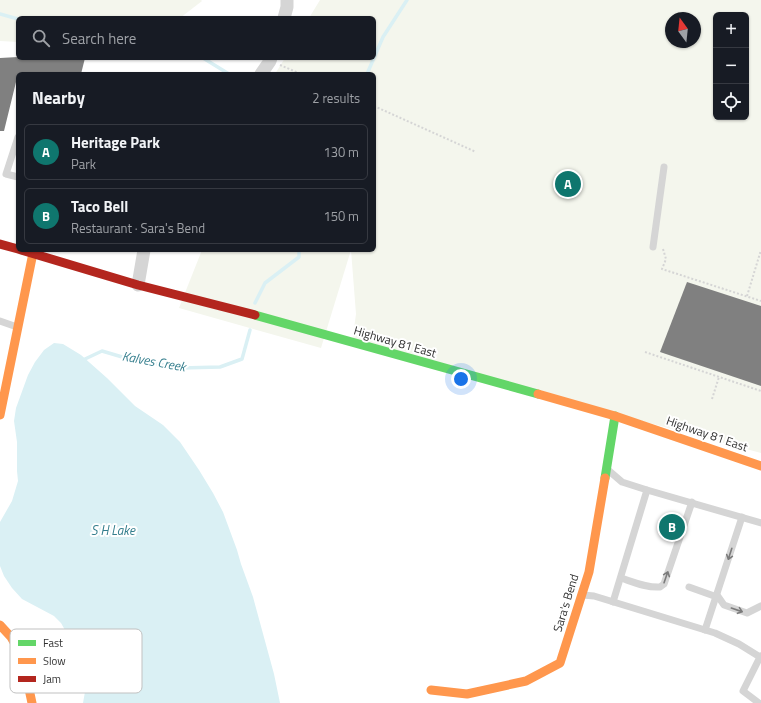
<!DOCTYPE html>
<meta charset="utf-8">
<style>
body{margin:0;font-family:"Titillium Web",sans-serif;background:#242831;color:#f1f3f6}
.controls{position:absolute;right:12px;top:12px;display:grid;overflow:hidden;border-radius:6px;box-shadow:0 1px 3px #0004}
.controls button{width:36px;height:36px;display:grid;place-items:center;padding:0;border:0;border-bottom:1px solid #363941;background:#171b24;color:#f1f3f6;font:20px sans-serif}
.compass{position:absolute;left:665px;top:12px;width:36px;height:36px;border-radius:50%;background:#171b24;box-shadow:0 1px 3px #0004;rotate:345deg}
.you{position:absolute;left:461px;top:379px;width:14px;height:14px;margin:-10px;border:3px solid #fff;border-radius:50%;background:#1a73e8;box-shadow:0 0 0 6px #1a73e833}
.badge{display:grid;place-items:center;width:26px;height:26px;border-radius:50%;background:#0f766e;color:#fff;font-size:13px;font-weight:700}
.pin{position:absolute;translate:-50% -50%;border:2px solid #fff;box-shadow:0 1px 4px #0006}
.list{margin:0;padding:0;list-style:none}
h2{display:flex;justify-content:space-between;align-items:center;height:52px;margin:0;padding:0 16px;font-size:17px}
h2 small{font-size:13px;font-weight:400;color:#9ea1a6}
.list li{display:grid;grid-template-columns:26px 1fr auto;gap:12px;align-items:center;box-sizing:border-box;height:56px;margin:0 8px 8px;padding:0 8px;border:1px solid #363941;border-radius:6px}
.list b{display:block;font-size:15px;white-space:nowrap}
.list p{margin:0;font-size:13px;white-space:nowrap;color:#9ea1a6}
.list em{font-size:13px;font-style:normal;color:#9ea1a6}
.icon{flex:none;width:22px;height:22px;fill:none;stroke:currentColor;stroke-width:2;stroke-linecap:round;stroke-linejoin:round}
.map{position:relative;flex:none;width:761px;height:703px;overflow:hidden}
.search{position:absolute;background:#171b24;box-shadow:0 1px 3px #0004;left:16px;top:16px;width:360px;height:44px;display:flex;align-items:center;gap:10px;box-sizing:border-box;padding:0 14px;border-radius:6px;color:#9ea1a6;font-size:15px}
.panel{position:absolute;background:#171b24;box-shadow:0 1px 3px #0004;left:16px;top:72px;width:360px;height:180px;border-radius:6px}
.map>svg:first-child{display:block}
</style>
<div class="map">
<svg width="761" height="703" viewBox="0 0 761 703">
<rect width="100%" height="100%" fill="#fff"/>
<g fill="#f4f6ed" fill-rule="evenodd">
<polygon points="0,0 201,0 202,1 180,18 18,18 18,42 0,41"/>
<path d="M 320,0 L 761,0 L 761,453 L 352,343 L 356,314 L 351,250 L 374,250 L 374,74 L 275,74 L 285,58 L 374,58 L 374,18 L 309,18 ZM 716,15 L 746,15 L 746,117 L 716,117 ZM 671,18 L 695,18 L 695,42 L 671,42 Z"/>
<polygon points="202,250 351,250 321,348 179,308"/>
</g>
<polygon fill="#daf0f4" points="54,343 63,344 81,355 107,378 135,406 163,425 180,442 199,470 213,493 223,512 237,550 241,564 253,597 274,674 280,703 83,703 86,686 79,667 74,646 61,623 54,616 22,599 12,588 4,576 0,566 0,522 12,501 18,481 17,471 17,442 14,421 16,408 28,375 35,362 44,350"/>
<g fill="none" stroke-linecap="round" stroke-linejoin="round">
<g stroke="#daf0f4" stroke-width="3.5">
<polyline points="0,14 18,19"/>
<polyline points="203,58 229,74"/>
<polyline points="367,74 383,37 407,0"/>
<polyline points="255,303 265,283 299,257 299,250"/>
<polyline points="82,362 85,359 102,351 129,359 181,368 220,367 242,359 250,330"/>
</g>
</g>
<g fill="#808080">
<polygon points="18,57 18,58 85,58 81,74 18,74 18,82 16,82 4,131 0,131 0,58"/>
<polygon points="687,282 761,306 761,386 660,352"/>
</g>
<g fill="none" stroke-linecap="round" stroke-linejoin="round">
<g stroke="#d5d5d5" stroke-width="2" stroke-dasharray="2 2" stroke-linecap="butt">
<polyline points="280,65 301,74"/>
<polyline points="374,106 476,152"/>
<polyline points="663,249 666,259 662,269 761,301"/>
<polyline points="747,296 761,250"/>
<polyline points="645,352 761,391"/>
<polyline points="712,399 719,377"/>
</g>
<g stroke="#d5d5d5" stroke-width="7">
<polyline points="18,137 6,174 18,177"/>
<polyline points="653,247 664,167"/>
<polyline points="0,321 17,327"/>
<polyline points="608,470 622,482 647,490 613,602"/>
<polyline points="647,490 761,523"/>
<path d="M 621,578 C 633,582 647,588 660,587 L 664,584 L 692,502"/>
<polyline points="689,587 717,597"/>
<polyline points="583,595 594,596 715,633 739,644 760,657 761,656"/>
<polyline points="717,595 724,605 747,613 761,606"/>
<polyline points="705,630 742,517"/>
<polyline points="759,703 743,691 760,657 761,658"/>
</g>
<g stroke="#d5d5d5" stroke-width="13">
<polyline points="284,18 287,7 287,0"/>
<polyline points="261,74 270,61 271,58"/>
<polyline points="138,285 144,250"/>
</g>
<g stroke="#63d668" stroke-width="9">
<polyline points="255,315 538,394"/>
<polyline points="605,478 615,416"/>
</g>
<g stroke="#ff974d" stroke-width="9">
<polyline points="538,394 615,416 761,466"/>
<polyline points="0,415 33,253"/>
<polyline points="0,625 11,637 22,656 32,703"/>
<polyline points="431,690 467,694 526,681 560,663 589,572 605,478"/>
</g>
<g stroke="#b3261e" stroke-width="9">
<polyline points="0,244 18,249"/>
<polyline points="21,250 138,285 255,315"/>
</g>
</g>
<defs><path id="oneway-shaft" d="M-6 0H5M1.5-3L5.5 0L1.5 3" fill="none" stroke-width="1.6" stroke-linecap="round" stroke-linejoin="round"/></defs>
<g stroke="#7b7b7b">
<use href="#oneway-shaft" transform="translate(730 554) rotate(108)"/>
<use href="#oneway-shaft" transform="translate(666 577) rotate(-71)"/>
<use href="#oneway-shaft" transform="translate(737 610) rotate(19)"/>
</g>
<g text-anchor="middle" stroke-width="4" stroke-linejoin="round" paint-order="stroke">
<g font-size="12" fill="#313131" stroke="#fff">
<text transform="translate(395 342) rotate(16)" y="4">Highway 81 East</text>
<text transform="translate(707 434) rotate(19)" y="4">Highway 81 East</text>
<text transform="translate(566 603) rotate(-73)" y="4">Sara's Bend</text>
</g>
<g font-size="13" font-style="italic" fill="#347e8d" stroke="#fff">
<text transform="translate(154 361) rotate(10)" y="5">Kalves Creek</text>
<text x="113" y="535">S H Lake</text>
</g>
</g>
<rect x="10" y="629" width="132" height="64" rx="6" fill="#fff" stroke="#c1c1c1" stroke-width="1"/>
<rect x="18" y="640" width="18" height="6" fill="#63d668"/>
<rect x="18" y="658" width="18" height="6" fill="#ff974d"/>
<rect x="18" y="676" width="18" height="6" fill="#b3261e"/>
<g font-size="11" fill="#313131">
<text x="43" y="647">Fast</text>
<text x="43" y="665">Slow</text>
<text x="43" y="683">Jam</text>
</g>
</svg>
<div class="controls">
<button>+</button>
<button>−</button>
<button><svg class="icon" aria-label="locate" viewBox="0 0 24 24"><circle cx="12" cy="12" r="6"/><path d="M12 2v4M12 18v4M2 12h4M18 12h4"/></svg></button>
</div>
<svg class="compass" viewBox="-18 -18 36 36"><path d="M0-13l5 13h-10z" fill="#e53935"/><path d="M0 13l5-13h-10z" fill="#9ea1a6"/></svg>
<div class="you"></div>
<div class="pin badge" style="left:568px;top:184px">A</div>
<div class="pin badge" style="left:672px;top:527px">B</div>
<div class="search"><svg class="icon" aria-label="search" viewBox="0 0 24 24"><circle cx="10" cy="10" r="6"/><path d="M15 15l6 6"/></svg>Search here</div>
<section class="panel">
<h2>Nearby<small>2 results</small></h2>
<ul class="list">
<li><span class="badge">A</span><div><b>Heritage Park</b><p>Park</p></div><em>130 m</em></li>
<li><span class="badge">B</span><div><b>Taco Bell</b><p>Restaurant · Sara's Bend</p></div><em>150 m</em></li>
</ul>
</section>
</div>
